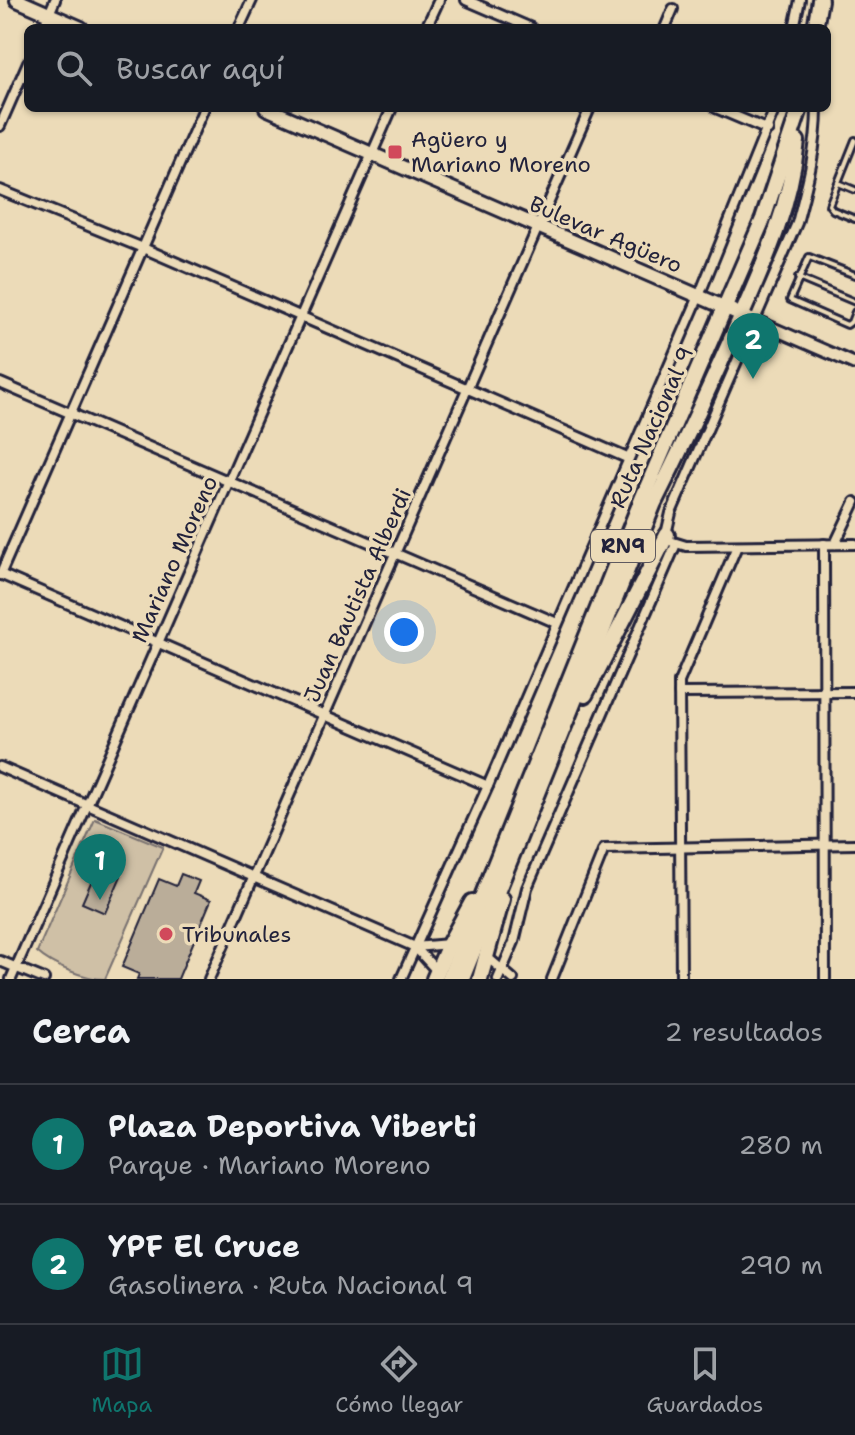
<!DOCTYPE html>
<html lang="es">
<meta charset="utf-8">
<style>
body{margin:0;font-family:"Shantell Sans",sans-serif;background:#20242c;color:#f1f3f6}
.you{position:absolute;left:404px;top:632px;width:28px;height:28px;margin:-20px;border:6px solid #fff;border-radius:50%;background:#1a73e8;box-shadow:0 0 0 12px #1a73e833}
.badge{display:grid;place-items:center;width:52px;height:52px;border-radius:50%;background:#0f766e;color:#fff;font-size:26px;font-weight:700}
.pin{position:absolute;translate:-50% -66px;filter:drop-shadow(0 2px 4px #0008)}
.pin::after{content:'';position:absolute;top:42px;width:28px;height:24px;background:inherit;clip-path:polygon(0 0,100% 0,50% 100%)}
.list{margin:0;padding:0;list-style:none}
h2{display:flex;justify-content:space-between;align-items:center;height:104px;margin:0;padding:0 32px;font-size:34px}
h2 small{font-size:26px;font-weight:400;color:#9ea1a6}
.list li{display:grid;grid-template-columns:52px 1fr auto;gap:24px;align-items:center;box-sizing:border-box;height:120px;padding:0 32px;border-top:2px solid #363941}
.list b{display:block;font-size:30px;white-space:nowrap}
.list p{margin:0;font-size:26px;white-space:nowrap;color:#9ea1a6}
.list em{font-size:26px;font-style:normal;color:#9ea1a6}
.icon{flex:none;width:44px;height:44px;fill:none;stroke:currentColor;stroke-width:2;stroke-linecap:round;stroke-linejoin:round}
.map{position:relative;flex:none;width:855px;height:979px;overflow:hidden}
.search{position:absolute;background:#171b24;box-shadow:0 2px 6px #0004;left:24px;right:24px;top:24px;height:88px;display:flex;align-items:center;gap:20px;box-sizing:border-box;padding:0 28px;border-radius:12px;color:#9ea1a6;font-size:30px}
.sheet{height:344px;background:#171b24}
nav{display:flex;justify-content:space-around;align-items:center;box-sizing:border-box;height:112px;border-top:2px solid #363941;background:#171b24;font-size:22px;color:#9ea1a6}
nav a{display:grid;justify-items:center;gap:4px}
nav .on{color:#0f766e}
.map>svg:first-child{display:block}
</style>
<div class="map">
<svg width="855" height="979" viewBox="0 0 855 979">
<rect width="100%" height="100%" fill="#ecdbb8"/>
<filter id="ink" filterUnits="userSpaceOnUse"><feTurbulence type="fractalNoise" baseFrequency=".0125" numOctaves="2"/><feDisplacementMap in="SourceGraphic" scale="16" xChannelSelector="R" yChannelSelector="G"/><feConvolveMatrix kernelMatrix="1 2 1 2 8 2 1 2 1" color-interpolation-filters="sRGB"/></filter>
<g filter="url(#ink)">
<path fill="#cfc0a6" stroke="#787170" stroke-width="2" d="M 95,819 L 163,847 L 105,979 C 85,979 52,966 37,952 Z"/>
<g fill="#baad99" stroke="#22223b" stroke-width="2">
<polygon points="98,866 121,876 105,913 82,903"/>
<polygon points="181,874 199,881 194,893 211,900 178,979 137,979 139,974 122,967 159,879 176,886"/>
</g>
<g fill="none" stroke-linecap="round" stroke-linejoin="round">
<defs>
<g id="service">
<polyline points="855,140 829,205 833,210 855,219"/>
<polyline points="838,183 855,190"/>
<polyline points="855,275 809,257 790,300 847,325 851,322 855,312"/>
<polyline points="798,278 855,302"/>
</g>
<g id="minor">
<polyline points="466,0 531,28"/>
<polyline points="43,28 55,0"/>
<polyline points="239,28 252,0"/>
<polyline points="426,28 439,0"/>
<polyline points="665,28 673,9"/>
<polyline points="794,28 800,0"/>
<polyline points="716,108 768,130"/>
<path d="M 817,108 C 817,148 807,185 797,223 L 671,513 L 667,530 L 670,541 L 686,546 L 855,544"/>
<polyline points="0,126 28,62"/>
<polyline points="0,190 143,248 627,458"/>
<polyline points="0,383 557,623"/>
<polyline points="824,544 825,979"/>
<polyline points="835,544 855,502"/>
<polyline points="0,574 488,786"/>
<polyline points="0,575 204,108"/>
<polyline points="679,693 855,692"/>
<polyline points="0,767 415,947 437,971"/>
<polyline points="415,947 449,944"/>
<polyline points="487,957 513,979"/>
<polyline points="0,961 44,979"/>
<polyline points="11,979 392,108"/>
<polyline points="209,979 590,108"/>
<polyline points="401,979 488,786 699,296 775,108"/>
<polyline points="498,979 514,942 527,888 676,544"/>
<polyline points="552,979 604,849 855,844"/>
<polyline points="681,979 679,682 737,546"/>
</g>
<polyline id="tertiary" points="742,315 855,364"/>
<g id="secondary">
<polyline points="17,0 81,28"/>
<polyline points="266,108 742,315"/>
</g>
<g id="trunk">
<polyline points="815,28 820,0"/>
<polyline points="585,695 667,535"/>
<polyline points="434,979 449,944 472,902"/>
<polyline points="449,979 642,499 763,219 800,108"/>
<path d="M 462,979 L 654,503 C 682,448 707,393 732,337 C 760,273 790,212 797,141"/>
<polyline points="480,979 502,899"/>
</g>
</defs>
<use href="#service" stroke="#22223b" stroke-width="10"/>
<use href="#minor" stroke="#22223b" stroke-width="14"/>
<use href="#tertiary" stroke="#22223b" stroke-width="16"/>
<use href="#secondary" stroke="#22223b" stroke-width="18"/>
<use href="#trunk" stroke="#22223b" stroke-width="20"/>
<use href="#service" stroke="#ecdbb8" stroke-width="4"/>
<use href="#minor" stroke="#ecdbb8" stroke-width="8"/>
<use href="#tertiary" stroke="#ecdbb8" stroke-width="10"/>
<use href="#secondary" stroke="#ecdbb8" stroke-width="12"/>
<use href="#trunk" stroke="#ecdbb8" stroke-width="14"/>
</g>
</g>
<g fill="#d1495b" stroke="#ecdbb8" stroke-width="3">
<rect x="387" y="144" width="16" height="16" rx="4"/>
<circle cx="166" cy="934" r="8"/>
</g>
<g text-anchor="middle" stroke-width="7" stroke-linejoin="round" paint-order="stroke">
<rect fill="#ecdbb8" stroke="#5f5a60" stroke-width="2" x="591" y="530" width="64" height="32" rx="6"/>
<g font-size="20" font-weight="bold" fill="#22223b">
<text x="623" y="553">RN9</text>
</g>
<g font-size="22" fill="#22223b" stroke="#ecdbb8" text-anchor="start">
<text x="411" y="147">Agüero y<tspan x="411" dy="25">Mariano Moreno</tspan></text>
<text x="182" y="942">Tribunales</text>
</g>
<g font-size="22" fill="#22223b" stroke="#ecdbb8">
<text transform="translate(606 234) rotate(23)" y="8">Bulevar Agüero</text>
<text transform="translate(651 427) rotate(-66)" y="8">Ruta Nacional 9</text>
<text transform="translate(174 559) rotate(-66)" y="8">Mariano Moreno</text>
<text transform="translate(357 595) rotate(-66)" y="8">Juan Bautista Alberdi</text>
</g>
</g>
</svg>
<div class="you"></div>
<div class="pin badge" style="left:100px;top:900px">1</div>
<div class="pin badge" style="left:753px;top:379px">2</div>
<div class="search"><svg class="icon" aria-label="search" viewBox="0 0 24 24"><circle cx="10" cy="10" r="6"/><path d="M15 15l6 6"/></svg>Buscar aquí</div>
</div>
<section class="sheet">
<h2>Cerca<small>2 resultados</small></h2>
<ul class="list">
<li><span class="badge">1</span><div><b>Plaza Deportiva Viberti</b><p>Parque · Mariano Moreno</p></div><em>280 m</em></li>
<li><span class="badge">2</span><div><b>YPF El Cruce</b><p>Gasolinera · Ruta Nacional 9</p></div><em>290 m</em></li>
</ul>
</section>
<nav>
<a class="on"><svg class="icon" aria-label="map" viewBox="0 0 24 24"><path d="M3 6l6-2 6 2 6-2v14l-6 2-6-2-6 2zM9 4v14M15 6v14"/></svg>Mapa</a>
<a><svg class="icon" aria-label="directions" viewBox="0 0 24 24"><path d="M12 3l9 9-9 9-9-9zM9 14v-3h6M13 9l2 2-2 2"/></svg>Cómo llegar</a>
<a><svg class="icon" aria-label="saved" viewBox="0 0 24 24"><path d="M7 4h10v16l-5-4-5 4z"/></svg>Guardados</a>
</nav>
